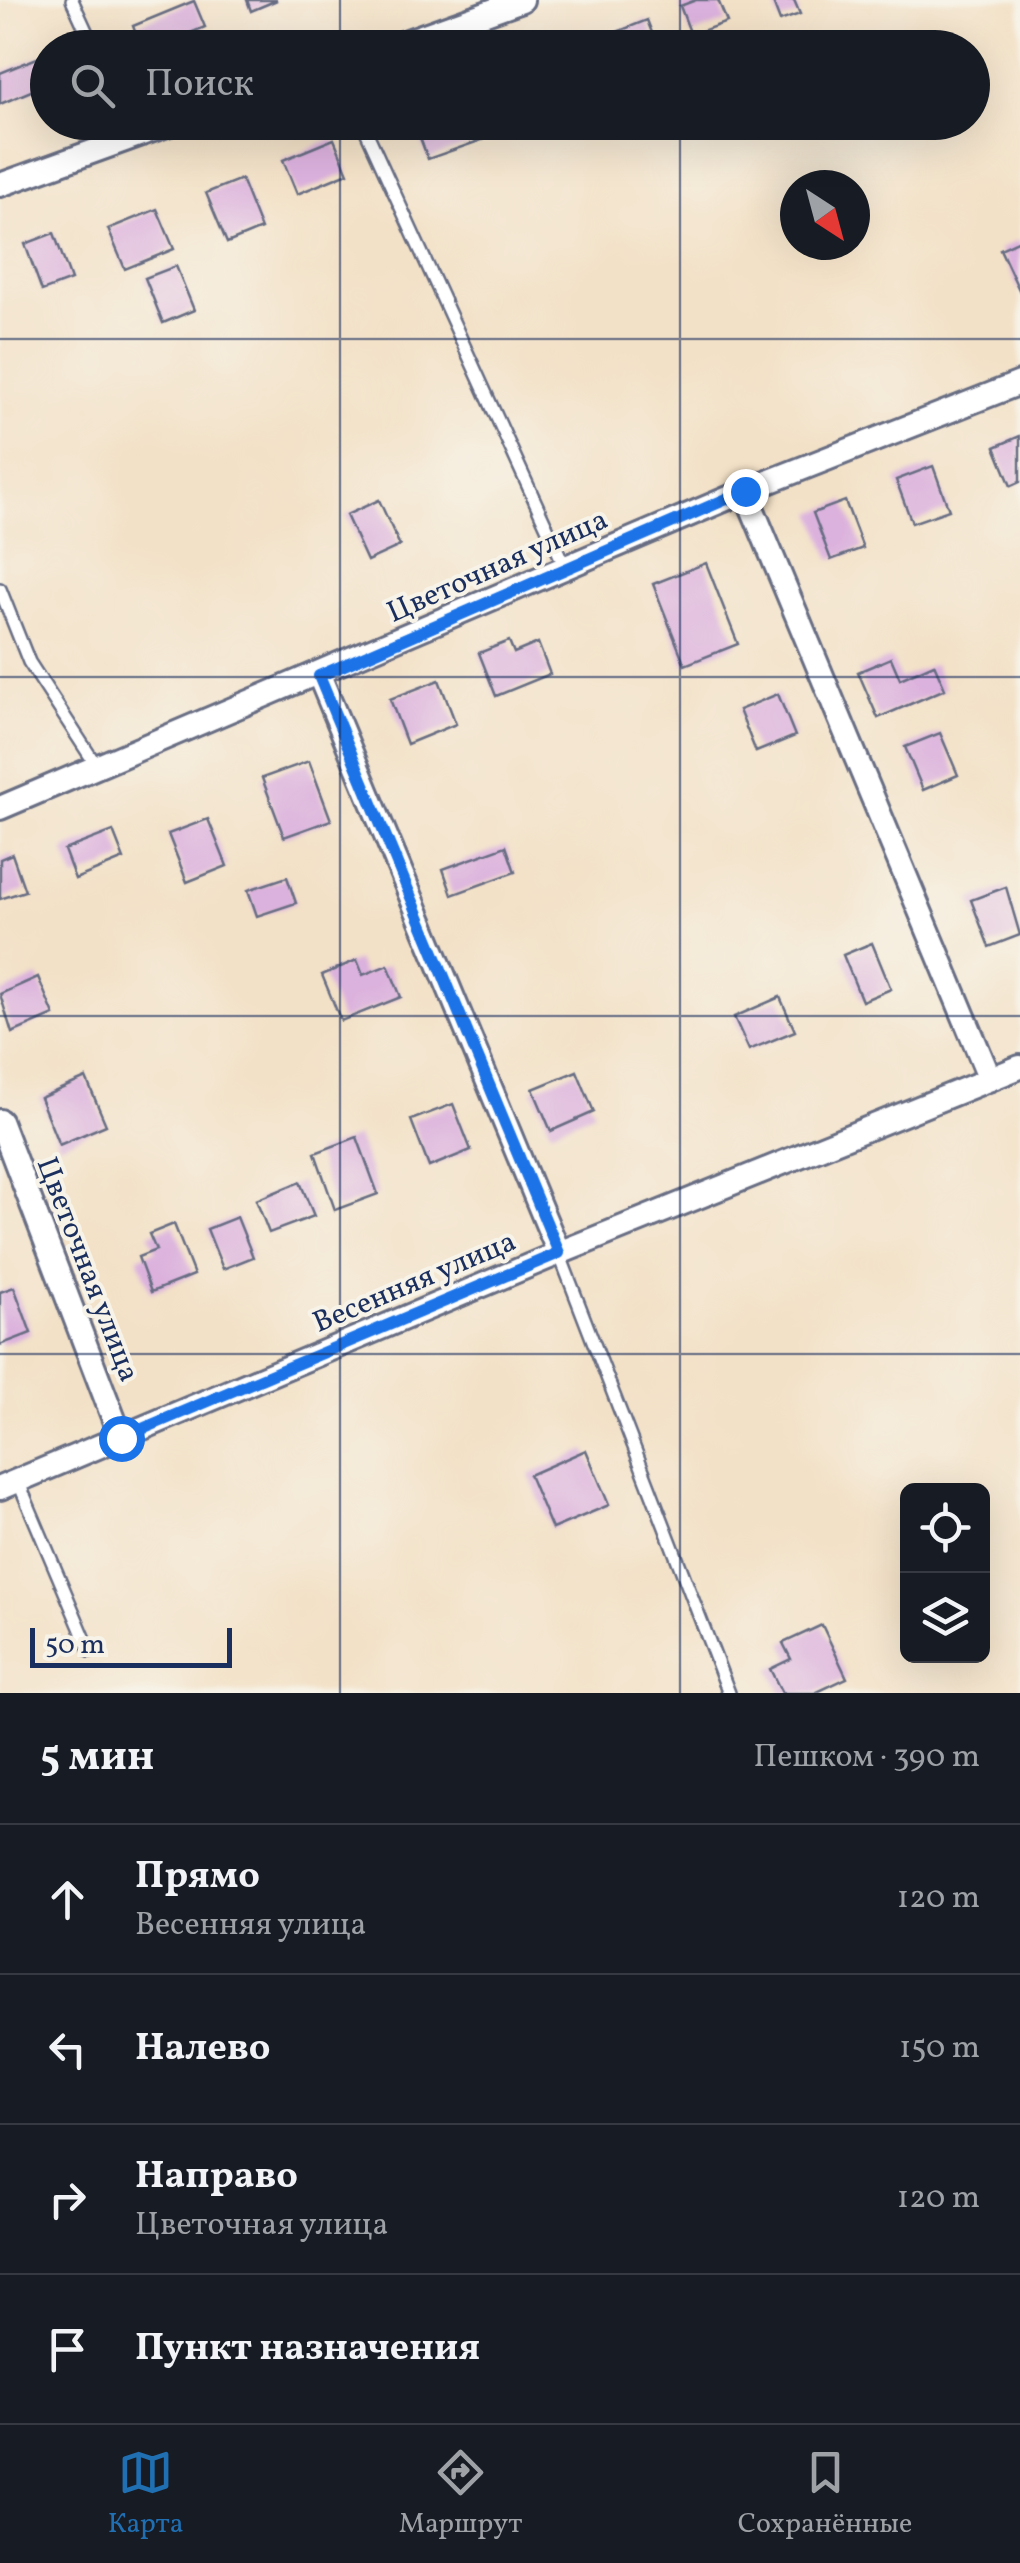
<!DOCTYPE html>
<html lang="ru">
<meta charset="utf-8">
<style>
body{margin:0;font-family:Vollkorn,serif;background:#242831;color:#f1f3f6}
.controls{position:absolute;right:30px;bottom:30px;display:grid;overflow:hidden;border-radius:15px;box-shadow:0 10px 40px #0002}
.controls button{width:90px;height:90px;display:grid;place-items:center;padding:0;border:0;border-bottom:2px solid #363941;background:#171b24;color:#f1f3f6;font:50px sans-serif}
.compass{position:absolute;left:780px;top:170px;width:90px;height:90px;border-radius:50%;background:#171b24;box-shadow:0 10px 40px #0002;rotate:144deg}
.scale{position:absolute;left:30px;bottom:25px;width:202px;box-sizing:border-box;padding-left:10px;border:5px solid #1b2f5e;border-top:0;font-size:28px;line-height:35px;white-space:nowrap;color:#1b2f5e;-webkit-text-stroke:8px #f7f3e8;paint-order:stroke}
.stop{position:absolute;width:30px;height:30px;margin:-22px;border:8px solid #1a73e8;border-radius:50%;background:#fff}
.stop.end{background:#1a73e8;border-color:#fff;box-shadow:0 2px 10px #0008}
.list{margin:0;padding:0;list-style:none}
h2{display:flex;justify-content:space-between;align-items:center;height:130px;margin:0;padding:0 40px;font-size:42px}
h2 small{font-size:32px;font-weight:400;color:#9ea1a6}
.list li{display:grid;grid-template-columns:65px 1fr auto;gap:30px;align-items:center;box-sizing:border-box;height:150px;padding:0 40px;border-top:2px solid #363941}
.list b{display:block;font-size:38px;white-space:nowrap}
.list p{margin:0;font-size:32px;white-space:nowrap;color:#9ea1a6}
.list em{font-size:32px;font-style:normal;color:#9ea1a6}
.icon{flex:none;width:55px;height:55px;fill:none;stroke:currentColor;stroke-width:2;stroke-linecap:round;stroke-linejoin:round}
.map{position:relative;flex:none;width:1020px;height:1693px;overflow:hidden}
.search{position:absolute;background:#171b24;box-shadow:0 10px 40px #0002;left:30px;right:30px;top:30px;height:110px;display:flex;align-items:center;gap:25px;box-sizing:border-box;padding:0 35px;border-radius:55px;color:#9ea1a6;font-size:38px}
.sheet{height:730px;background:#171b24}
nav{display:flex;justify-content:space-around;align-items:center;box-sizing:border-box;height:140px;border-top:2px solid #363941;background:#171b24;font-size:28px;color:#9ea1a6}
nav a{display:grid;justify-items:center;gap:5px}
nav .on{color:#1f6fb2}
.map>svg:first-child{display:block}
</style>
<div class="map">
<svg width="1020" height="1693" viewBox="0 0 1020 1693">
<rect width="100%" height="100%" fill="#f7f3e8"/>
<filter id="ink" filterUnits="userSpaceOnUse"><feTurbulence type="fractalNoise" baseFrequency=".01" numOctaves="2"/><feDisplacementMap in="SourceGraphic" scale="20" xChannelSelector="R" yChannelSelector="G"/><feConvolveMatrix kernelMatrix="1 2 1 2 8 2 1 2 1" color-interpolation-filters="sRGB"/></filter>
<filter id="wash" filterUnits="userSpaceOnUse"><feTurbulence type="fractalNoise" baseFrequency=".0048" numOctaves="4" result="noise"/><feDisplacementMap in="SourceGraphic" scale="40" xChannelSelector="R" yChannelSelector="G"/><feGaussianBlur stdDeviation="2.25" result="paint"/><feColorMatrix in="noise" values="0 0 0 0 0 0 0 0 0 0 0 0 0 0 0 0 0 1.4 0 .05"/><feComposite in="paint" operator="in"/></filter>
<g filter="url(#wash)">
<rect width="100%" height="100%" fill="#f3e1c7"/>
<g id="blocks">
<g fill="#dbb1dd">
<polygon points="247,0 277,0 251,11"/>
<polygon points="696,0 718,0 727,22 691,35 680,6"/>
<polygon points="772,0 794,0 800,14 780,21"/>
<polygon points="194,1 205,27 154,48 141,48 133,26"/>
<polygon points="647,20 658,48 596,48 594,41"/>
<polygon points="42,56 48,84 0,104 0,73"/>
<polygon points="414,122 476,122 482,140 428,159"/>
<polygon points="334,139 348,173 297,194 283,160"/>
<polygon points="241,179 261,229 227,243 206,193"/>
<polygon points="157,209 174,249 125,269 108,229"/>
<polygon points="54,233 71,280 42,291 25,244"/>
<polygon points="1020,240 1020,292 1000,249"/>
<polygon points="176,266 194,310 163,323 145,278"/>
<polygon points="1020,436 1020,482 1011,486 995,447"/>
<polygon points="933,466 949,510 912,523 896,480"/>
<polygon points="379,500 400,546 367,561 346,515"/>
<polygon points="845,501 863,548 831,560 813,513"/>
<polygon points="706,563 738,644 685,665 653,584"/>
<polygon points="509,641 514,653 538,643 550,674 496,696 479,653"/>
<polygon points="891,658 900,679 934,664 945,689 878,718 858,672"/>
<polygon points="439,680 456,724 407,744 390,699"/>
<polygon points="778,694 795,736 756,752 739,710"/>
<polygon points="940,733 958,775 923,790 905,747"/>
<polygon points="309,761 331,820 284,837 262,778"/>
<polygon points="208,819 227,866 187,882 168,834"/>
<polygon points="113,831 124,859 75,879 64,850"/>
<polygon points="506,846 515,872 452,895 443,869"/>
<polygon points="12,854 25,891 0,899 0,859"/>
<polygon points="287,877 296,903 257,916 248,890"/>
<polygon points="1006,887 1020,935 989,947 971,900"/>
<polygon points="872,943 891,989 862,1001 843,955"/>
<polygon points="357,960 363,975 388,965 401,997 341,1021 322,975"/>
<polygon points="38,977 54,1015 12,1033 0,994"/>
<polygon points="780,997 795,1031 749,1050 734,1017"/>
<polygon points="577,1071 594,1112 551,1131 533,1089"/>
<polygon points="86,1078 106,1125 59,1145 40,1098"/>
<polygon points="453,1104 471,1150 429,1167 411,1120"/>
<polygon points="357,1137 378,1194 335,1210 315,1153"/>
<polygon points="300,1182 314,1216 269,1233 256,1200"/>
<polygon points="237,1217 253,1257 223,1269 207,1229"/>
<polygon points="174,1224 194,1275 151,1292 138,1257 156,1250 149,1234"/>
<polygon points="14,1287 31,1333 0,1345 0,1292"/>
<polygon points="586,1450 609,1505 552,1529 529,1475"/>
<polygon points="822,1625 847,1678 815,1693 782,1693 770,1669 791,1659 783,1643"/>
</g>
</g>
</g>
<g filter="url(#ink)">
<use href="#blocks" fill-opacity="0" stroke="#676d83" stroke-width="2.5"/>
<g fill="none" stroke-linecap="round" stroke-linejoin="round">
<defs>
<g id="lane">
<polyline points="72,0 94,48"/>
<polyline points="362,122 565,567"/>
<polyline points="0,589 29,662 96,765"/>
<polyline points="559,1253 729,1693"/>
<polyline points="18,1481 90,1651"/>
</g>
<g id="street">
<polyline points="388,48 522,0"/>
<polyline points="0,185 175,122"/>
<polyline points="745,491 990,1079"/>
<polyline points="319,675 559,1253"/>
<polyline points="0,808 745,491 1020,383"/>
<polyline points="0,1121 121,1438"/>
<polyline points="0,1488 559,1253 1020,1067"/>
</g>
</defs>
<use href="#lane" stroke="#676d83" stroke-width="16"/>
<use href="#street" stroke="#676d83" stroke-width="28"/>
<use href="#lane" stroke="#fff" stroke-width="11"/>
<use href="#street" stroke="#fff" stroke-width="22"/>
</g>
</g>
<g fill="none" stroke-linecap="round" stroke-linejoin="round" filter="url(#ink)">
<polyline stroke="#1a73e8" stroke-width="12" points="121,1438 559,1253 319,676 745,491"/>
</g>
<path fill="none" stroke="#1b2f5e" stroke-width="2.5" stroke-opacity="0.55" d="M 340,0 L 340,48M 680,0 L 680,48M 340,122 L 340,1693M 680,122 L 680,1693M 0,339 L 1020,339M 0,677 L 1020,677M 0,1016 L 1020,1016M 0,1354 L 1020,1354"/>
<g text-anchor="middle" stroke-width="8" stroke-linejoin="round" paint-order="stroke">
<g font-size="30" fill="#1b2f5e" stroke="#f7f3e8">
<text transform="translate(497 565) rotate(-24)" y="10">Цветочная улица</text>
<text transform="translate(89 1269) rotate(69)" y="10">Цветочная улица</text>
<text transform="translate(414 1281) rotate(-23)" y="10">Весенняя улица</text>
</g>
</g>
</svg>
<div class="controls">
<button><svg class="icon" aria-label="locate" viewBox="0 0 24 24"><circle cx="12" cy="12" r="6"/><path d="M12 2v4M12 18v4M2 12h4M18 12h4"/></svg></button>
<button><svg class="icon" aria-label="layers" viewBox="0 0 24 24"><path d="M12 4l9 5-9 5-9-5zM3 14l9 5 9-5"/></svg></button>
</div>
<svg class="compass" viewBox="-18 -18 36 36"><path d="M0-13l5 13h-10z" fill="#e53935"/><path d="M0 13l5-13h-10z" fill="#9ea1a6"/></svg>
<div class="scale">50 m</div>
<div class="stop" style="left:121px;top:1438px"></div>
<div class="stop end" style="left:745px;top:491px"></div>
<div class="search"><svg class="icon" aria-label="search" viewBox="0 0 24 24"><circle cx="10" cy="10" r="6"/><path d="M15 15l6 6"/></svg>Поиск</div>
</div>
<section class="sheet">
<h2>5 мин<small>Пешком · 390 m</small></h2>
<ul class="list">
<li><svg class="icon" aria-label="ahead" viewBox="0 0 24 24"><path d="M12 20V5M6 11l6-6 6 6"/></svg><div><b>Прямо</b><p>Весенняя улица</p></div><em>120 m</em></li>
<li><svg class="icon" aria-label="left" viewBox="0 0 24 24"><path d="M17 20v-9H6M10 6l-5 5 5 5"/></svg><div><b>Налево</b></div><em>150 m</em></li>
<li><svg class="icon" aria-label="right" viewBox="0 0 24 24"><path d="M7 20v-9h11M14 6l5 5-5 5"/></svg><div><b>Направо</b><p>Цветочная улица</p></div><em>120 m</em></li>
<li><svg class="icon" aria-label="arrive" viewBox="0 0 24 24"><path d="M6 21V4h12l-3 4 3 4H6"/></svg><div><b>Пункт назначения</b></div></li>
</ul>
</section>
<nav>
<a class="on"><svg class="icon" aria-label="map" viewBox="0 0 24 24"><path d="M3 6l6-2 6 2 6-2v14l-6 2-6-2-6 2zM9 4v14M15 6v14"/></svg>Карта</a>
<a><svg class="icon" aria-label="directions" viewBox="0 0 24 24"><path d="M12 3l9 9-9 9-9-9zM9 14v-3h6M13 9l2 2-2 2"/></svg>Маршрут</a>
<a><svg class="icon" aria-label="saved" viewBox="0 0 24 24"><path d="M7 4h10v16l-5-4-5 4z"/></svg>Сохранённые</a>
</nav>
